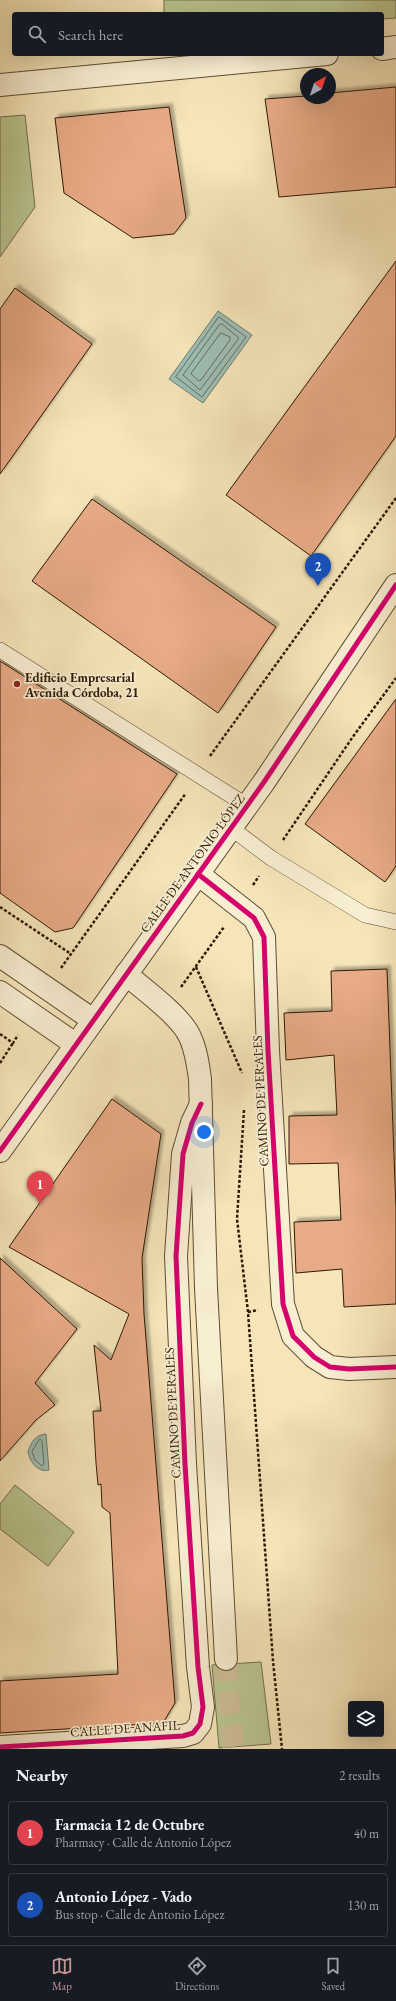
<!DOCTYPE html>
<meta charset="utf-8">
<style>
body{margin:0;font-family:"EB Garamond",serif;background:#242831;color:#f1f3f6}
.controls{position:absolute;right:12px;bottom:12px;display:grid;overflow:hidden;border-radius:4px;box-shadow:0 4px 16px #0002}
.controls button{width:36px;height:36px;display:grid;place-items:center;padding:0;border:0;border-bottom:1px solid #363941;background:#171b24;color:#f1f3f6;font:20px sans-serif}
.compass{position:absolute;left:300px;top:68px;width:36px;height:36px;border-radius:50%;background:#171b24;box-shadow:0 4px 16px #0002;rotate:40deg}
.you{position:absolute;left:204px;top:1132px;width:14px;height:14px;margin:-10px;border:3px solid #fff;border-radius:50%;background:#1a73e8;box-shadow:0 0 0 6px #1a73e833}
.badge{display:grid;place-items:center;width:26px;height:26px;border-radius:50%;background:#c59692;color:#fff;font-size:13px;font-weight:700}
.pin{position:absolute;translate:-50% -33px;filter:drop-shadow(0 1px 2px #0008)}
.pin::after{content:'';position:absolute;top:21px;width:14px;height:12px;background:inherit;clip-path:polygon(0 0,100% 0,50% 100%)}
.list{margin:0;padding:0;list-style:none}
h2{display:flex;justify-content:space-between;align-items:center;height:52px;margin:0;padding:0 16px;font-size:17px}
h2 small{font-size:13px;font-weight:400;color:#9ea1a6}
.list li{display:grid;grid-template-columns:26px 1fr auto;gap:12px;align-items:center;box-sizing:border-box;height:64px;margin:0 8px 8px;padding:0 8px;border:1px solid #363941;border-radius:4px}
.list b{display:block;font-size:15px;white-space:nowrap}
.list p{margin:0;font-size:13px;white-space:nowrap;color:#9ea1a6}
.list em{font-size:13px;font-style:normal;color:#9ea1a6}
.icon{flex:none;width:22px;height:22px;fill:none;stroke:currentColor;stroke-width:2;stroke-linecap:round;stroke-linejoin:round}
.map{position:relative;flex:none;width:396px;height:1749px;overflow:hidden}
.search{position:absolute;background:#171b24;box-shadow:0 4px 16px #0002;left:12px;right:12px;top:12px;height:44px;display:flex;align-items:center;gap:10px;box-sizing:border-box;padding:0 14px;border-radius:4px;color:#9ea1a6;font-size:15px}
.sheet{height:196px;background:#171b24}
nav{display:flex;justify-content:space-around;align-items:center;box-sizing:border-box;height:56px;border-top:1px solid #363941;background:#171b24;font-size:11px;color:#9ea1a6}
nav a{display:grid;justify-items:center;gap:2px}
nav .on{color:#c59692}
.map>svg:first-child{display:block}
</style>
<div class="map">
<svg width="396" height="1749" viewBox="0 0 396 1749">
<defs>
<filter id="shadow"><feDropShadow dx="3.5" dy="-3.5" stdDeviation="1" flood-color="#0004"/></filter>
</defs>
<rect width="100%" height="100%" fill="#f5e5b9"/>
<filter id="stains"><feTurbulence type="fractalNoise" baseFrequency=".005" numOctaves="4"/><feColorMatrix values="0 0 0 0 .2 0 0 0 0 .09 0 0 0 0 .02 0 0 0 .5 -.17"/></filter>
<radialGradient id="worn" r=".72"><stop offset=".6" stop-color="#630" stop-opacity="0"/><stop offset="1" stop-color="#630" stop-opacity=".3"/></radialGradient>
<g fill="#bac590" stroke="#746f4a">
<polygon points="164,0 396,0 396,18 382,19 382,14 164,14"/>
<polygon points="25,115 35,207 0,257 0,117"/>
<polygon points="15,1485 74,1532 48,1566 0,1529 0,1504"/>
<polygon points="261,1662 271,1744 219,1748 212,1665"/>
</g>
<g fill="#9dbeb5" stroke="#717c6e">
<polygon points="218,311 252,335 203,403 169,379"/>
<path d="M 46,1434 L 49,1470 C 37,1473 30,1461 28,1452 C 31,1442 35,1435 46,1434 Z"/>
</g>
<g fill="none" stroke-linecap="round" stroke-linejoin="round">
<g stroke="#666c5c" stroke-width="1">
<polygon points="219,317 246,337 202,397 176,377"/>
<polygon points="222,324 239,338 200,390 183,375 219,325"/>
<polygon points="221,333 230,337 230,340 201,380 199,381 191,374"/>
<polygon points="40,1439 42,1441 44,1464 42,1466 35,1460 32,1452"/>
</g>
</g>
<g fill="#e8ab87" stroke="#2e1904" filter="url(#shadow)">
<polygon points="396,87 396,187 279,197 265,99 306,96 306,98 330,98 330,93"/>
<polygon points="169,107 186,218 174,234 133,238 64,193 55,118"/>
<polygon points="396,261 396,436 311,556 226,495"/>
<polygon points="15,288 92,344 0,474 0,309"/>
<polygon points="92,499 276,627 218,713 32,581"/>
<polygon points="0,661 177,774 73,928 55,932 0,893"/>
<polygon points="396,699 396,866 385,882 305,824"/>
<polygon points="387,969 396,1209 396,1304 344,1307 342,1269 296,1273 294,1222 341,1220 338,1163 289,1164 289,1116 337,1115 334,1055 286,1060 284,1013 332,1011 331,971"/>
<polygon points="112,1099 161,1134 142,1258 144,1314 175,1703 163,1723 0,1733 0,1681 118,1674 110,1513 102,1507 101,1484 98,1485 96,1463 93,1411 101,1411 94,1345 111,1360 129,1314 9,1247"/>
<polygon points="0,1258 77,1329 35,1383 55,1405 36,1420 0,1461"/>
</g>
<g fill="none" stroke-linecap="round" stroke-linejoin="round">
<polyline stroke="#cdbc95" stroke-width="22" stroke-dasharray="22 11" stroke-linecap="butt" points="226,1659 230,1719 234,1749"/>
<defs>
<g id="service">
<polyline points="0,650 246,805"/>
<polyline points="231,828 271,858 365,915 396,922"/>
</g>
<g id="minor">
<polyline points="382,49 396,47"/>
<polyline points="0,85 327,54"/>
<polyline points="198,874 254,918 264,937 268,1051 283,1304 293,1336 314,1357 330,1367 349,1369 396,1367"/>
<polyline points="0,956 93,1020"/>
<path d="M 126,974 C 143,989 181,1016 190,1037 C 196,1050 198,1064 200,1079 L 206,1288 L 226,1659"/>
<polyline points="0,992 75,1044"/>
<polyline points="0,1747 183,1736 193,1733 200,1724 203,1707 198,1667 185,1464 176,1256 183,1154 192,1123 201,1104"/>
</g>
<polyline id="tertiary" points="0,1151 264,782 396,585"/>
</defs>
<use href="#service" stroke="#604c31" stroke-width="16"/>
<use href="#minor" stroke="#604c31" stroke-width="24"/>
<use href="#tertiary" stroke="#604c31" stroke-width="24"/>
<g stroke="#2e1904" stroke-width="2.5" stroke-dasharray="3 2" stroke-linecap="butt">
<polyline points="210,756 396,498"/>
<polyline points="283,840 352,738 396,678"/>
<polyline points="253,885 259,876"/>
<polyline points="0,907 71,954"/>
<polyline points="196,967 242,1073"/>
<polyline points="61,968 186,793"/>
<polyline points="181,987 224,927"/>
<polyline points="0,1034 13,1043 18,1035"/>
<polyline points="0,1063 13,1043"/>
<polyline points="244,1110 237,1219 248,1312 273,1661 282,1749"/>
<polyline points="248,1312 258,1310"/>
</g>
<use href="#service" stroke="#f8eed2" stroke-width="15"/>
<use href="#minor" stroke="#f8eed2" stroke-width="22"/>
<use href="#tertiary" stroke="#f8eed2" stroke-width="22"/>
<defs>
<g id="cycleway">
<polyline points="198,874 254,918 264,937 268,1051 283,1304 293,1336 314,1357 330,1367 349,1369 396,1367"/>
<polyline points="0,1151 264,782 396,585"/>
<polyline points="0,1747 183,1736 193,1733 200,1724 203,1707 198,1667 185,1464 176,1256 183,1154 192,1123 201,1104"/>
</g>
</defs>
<use href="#cycleway" stroke="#f8eed2" stroke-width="8"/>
<use href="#cycleway" stroke="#d6006c" stroke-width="5"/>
</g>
<circle fill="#8f2418" stroke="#f8eed2" stroke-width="1.5" cx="17" cy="684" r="4"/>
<g text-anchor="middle" stroke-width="3.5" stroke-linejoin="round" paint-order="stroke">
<g font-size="13" font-weight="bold" fill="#2e1904" stroke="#f8eed2" text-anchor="start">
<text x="25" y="682">Edificio Empresarial<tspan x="25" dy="15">Avenida Córdoba, 21</tspan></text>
</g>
<g font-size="13" fill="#2e1904" stroke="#f8eed2">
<text transform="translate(192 863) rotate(-54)" y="5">CALLE DE ANTONIO LÓPEZ</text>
<text transform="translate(260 1101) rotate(-93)" y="5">CAMINO DE PERALES</text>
<text transform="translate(172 1413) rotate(-93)" y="5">CAMINO DE PERALES</text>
<text transform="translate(125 1728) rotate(-4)" y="5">CALLE DE ANAFIL</text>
</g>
</g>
<rect width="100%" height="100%" filter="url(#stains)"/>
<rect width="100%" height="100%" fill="url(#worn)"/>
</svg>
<div class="controls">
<button><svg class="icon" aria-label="layers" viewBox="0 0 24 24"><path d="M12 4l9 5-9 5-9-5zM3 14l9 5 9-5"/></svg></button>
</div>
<svg class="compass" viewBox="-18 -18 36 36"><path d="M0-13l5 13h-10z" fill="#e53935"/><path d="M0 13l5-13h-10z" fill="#9ea1a6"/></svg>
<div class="you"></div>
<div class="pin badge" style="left:40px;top:1204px;background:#e0444e">1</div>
<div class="pin badge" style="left:318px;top:586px;background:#1a4fb4">2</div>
<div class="search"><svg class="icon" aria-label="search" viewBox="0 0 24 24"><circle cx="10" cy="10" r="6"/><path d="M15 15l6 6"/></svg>Search here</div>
</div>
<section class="sheet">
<h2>Nearby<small>2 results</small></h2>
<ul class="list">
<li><span class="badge" style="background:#e0444e">1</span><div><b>Farmacia 12 de Octubre</b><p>Pharmacy · Calle de Antonio López</p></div><em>40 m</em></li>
<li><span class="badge" style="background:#1a4fb4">2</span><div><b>Antonio López - Vado</b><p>Bus stop · Calle de Antonio López</p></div><em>130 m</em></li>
</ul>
</section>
<nav>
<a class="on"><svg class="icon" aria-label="map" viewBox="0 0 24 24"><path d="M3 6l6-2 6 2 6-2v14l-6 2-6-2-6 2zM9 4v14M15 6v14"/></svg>Map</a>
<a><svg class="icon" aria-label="directions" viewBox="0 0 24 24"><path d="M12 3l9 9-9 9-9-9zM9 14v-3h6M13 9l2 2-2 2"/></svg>Directions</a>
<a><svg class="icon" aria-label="saved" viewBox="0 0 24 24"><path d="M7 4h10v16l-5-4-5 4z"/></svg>Saved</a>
</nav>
